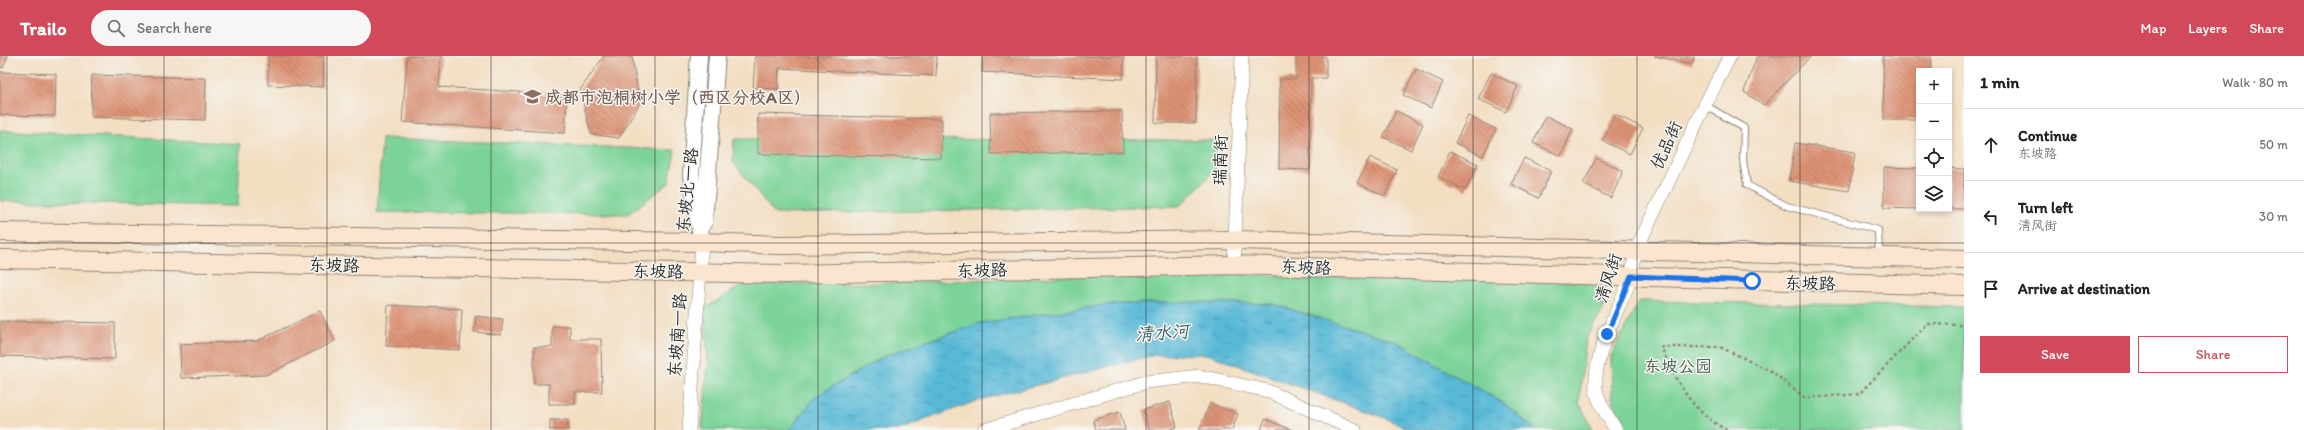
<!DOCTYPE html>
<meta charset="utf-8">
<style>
body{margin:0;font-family:Itim,"LXGW WenKai TC",sans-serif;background:#f6f6f6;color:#202124}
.controls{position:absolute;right:12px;top:12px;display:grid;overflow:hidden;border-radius:0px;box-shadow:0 2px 6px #0003}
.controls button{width:36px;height:36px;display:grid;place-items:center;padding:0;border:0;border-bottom:1px solid #e0e0e0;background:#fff;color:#202124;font:20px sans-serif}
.stop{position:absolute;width:12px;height:12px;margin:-9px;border:3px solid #1a73e8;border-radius:50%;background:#fff}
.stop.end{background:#1a73e8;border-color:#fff;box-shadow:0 1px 4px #0008}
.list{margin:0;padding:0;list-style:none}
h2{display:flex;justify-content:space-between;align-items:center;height:52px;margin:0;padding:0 16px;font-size:17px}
h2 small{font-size:13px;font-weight:400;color:#757577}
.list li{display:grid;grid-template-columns:26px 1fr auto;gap:12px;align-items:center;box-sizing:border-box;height:72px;padding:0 16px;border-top:1px solid #e0e0e0}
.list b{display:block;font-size:15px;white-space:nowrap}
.list p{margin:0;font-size:13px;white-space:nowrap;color:#757577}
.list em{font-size:13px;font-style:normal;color:#757577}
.actions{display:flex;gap:8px;padding:12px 16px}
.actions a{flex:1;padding:9px 0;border:1px solid #d1495b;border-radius:0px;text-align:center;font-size:14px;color:#d1495b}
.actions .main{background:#d1495b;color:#fff}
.icon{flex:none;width:22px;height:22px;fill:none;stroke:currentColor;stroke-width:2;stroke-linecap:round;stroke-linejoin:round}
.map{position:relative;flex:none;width:1964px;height:374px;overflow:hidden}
header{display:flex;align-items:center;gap:24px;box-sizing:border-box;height:56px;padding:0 20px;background:#d1495b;color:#fff}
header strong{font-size:19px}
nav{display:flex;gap:22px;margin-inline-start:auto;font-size:14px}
.search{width:280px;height:36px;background:#f6f6f6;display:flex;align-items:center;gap:10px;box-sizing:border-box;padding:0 14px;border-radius:22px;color:#757577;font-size:15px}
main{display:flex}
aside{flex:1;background:#fff}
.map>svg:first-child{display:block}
</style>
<header>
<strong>Trailo</strong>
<div class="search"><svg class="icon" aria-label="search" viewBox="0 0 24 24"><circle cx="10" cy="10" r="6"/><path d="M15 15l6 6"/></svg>Search here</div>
<nav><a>Map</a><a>Layers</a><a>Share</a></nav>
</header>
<main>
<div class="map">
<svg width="1964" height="374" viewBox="0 0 1964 374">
<defs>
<pattern id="water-ripples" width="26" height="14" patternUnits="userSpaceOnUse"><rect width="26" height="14" fill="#58b9d7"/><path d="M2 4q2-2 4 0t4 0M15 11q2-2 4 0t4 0" fill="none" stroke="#4997af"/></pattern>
<pattern id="building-back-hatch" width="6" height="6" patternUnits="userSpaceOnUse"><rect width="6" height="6" fill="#dd9273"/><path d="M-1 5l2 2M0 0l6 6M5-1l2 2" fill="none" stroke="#b3775f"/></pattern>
</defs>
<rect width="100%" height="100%" fill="#f6f6f2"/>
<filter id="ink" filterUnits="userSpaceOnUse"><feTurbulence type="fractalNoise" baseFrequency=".025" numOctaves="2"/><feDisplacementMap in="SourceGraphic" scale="8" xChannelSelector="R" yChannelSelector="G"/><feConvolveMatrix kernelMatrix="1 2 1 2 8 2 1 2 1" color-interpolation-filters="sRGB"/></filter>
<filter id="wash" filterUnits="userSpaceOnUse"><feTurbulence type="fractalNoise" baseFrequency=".012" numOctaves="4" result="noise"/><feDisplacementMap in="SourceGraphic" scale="16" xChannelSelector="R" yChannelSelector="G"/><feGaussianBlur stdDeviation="0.9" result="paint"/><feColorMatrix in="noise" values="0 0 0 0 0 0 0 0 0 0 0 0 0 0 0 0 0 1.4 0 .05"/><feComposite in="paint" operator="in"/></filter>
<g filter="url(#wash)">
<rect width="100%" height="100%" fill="#f3dec2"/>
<g fill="#7cd398" stroke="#547f62">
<polygon points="0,74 240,88 238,150 0,145"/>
<polygon points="382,82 675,94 669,127 628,158 377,156"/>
<polygon points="734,83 1216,84 1216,113 1180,150 775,158 733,106"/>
<polygon points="1159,217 1600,226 1609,243 1586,282 1579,347 1593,374 1536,374 1500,345 1395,285 1272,248 1193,246 1113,248 980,267 884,300 815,341 789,374 702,374 708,305 704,253 744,228 895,227"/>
<polygon points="1639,245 1964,251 1964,374 1624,374 1612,341 1611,300"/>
</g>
<polygon fill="url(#water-ripples)" stroke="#427281" points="1193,246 1272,248 1395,285 1500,345 1536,374 1410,374 1383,361 1207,298 1154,299 979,344 898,374 789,374 815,341 884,300 980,267 1113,248"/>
<g id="blocks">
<g fill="url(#building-back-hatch)">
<polygon points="0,0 8,0 3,12 0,11"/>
<polygon points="268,0 324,0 323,31 268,29"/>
<polygon points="407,0 441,0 439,31 567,39 565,77 402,66"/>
<polygon points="604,0 625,0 632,2 640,47 619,82 591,78 580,34"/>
<polygon points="755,0 937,0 936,20 779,12 778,33 753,32"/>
<polygon points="983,0 1124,0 1123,23 982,16"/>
<polygon points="1156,0 1197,0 1196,67 1155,67"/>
<polygon points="1296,0 1326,0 1326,22 1311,22 1310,114 1279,113 1280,23 1296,23"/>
<polygon points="1654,0 1694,0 1692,8"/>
<polygon points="1757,0 1811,0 1764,49 1744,36"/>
<polygon points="1883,0 1931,0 1931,15 1919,15 1919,64 1884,64"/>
<polygon points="1416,13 1443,26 1431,52 1403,39"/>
<polygon points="0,16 56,18 55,60 0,59"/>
<polygon points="1491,17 1518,30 1506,56 1478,43"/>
<polygon points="92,19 206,22 205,64 91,61"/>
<polygon points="1122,55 1123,96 991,98 990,57"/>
<polygon points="1396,55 1423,68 1411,94 1383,81"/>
<polygon points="758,58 942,63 941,102 758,98"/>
<polygon points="1615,58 1643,72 1630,98 1603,85"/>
<polygon points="1468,60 1496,73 1483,100 1455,87"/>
<polygon points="1546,60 1573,73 1561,100 1533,87"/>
<polygon points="1795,87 1855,96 1849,135 1789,125"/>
<polygon points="1450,95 1478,108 1466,134 1438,121"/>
<polygon points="1370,101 1397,114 1385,140 1357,127"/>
<polygon points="1524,102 1551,115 1539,142 1511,128"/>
<polygon points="1596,102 1623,115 1611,142 1583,128"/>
<polygon points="1884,111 1919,112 1919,153 1884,152"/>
<polygon points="1949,112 1964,113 1964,153 1949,153"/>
<polygon points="388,249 462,253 460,294 386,290"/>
<polygon points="320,255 335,285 266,319 181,322 180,288 257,285"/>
<polygon points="476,260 503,263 501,279 474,276"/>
<polygon points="0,265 115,267 115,303 0,300"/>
<polygon points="552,270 570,270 570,283 601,283 602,336 575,336 575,348 549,348 549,328 534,328 534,291 552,291"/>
<polygon points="1170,346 1177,371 1167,374 1149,374 1143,354"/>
<polygon points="1210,347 1238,358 1232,374 1199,374"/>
<polygon points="1120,356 1125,374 1096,374 1093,364"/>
<polygon points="1265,363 1292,374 1261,374"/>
<rect x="550" y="364" width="18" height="10"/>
</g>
</g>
</g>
<g filter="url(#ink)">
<use href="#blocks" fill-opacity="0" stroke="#8f8476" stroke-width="1"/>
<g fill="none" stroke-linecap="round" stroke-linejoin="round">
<defs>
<polyline id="service" points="1705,49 1744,72 1743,104 1747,129 1787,150 1878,174 1879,199"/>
<g id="minor">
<polyline points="1234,209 1242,0"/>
<polyline points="689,374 702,186"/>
<polyline points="984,374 1146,326 1200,320 1268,335 1355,374"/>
<path d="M 1616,374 C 1609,362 1598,347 1596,333 C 1593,296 1619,255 1631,221 C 1633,213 1634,203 1636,194 L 1705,49 L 1730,0"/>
</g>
<g id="tertiary">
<polyline points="699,0 691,119 702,186"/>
<polyline points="704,167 717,0"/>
</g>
<g id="secondary">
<polyline points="0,176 702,186 779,189 1236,184 1964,203"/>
<polyline points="0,203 784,218 1234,209 1964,230"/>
</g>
</defs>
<use href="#service" stroke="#8f8476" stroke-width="8"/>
<use href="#minor" stroke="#8f8476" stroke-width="14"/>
<use href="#tertiary" stroke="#8f8476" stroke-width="18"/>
<use href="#secondary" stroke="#8f8476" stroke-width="20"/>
<path stroke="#8f8476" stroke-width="2.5" stroke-dasharray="3 3" stroke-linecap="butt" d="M 1727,374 C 1691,356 1677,326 1661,291 L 1720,291 L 1771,315 L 1805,342 L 1859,338 L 1927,268 L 1964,269"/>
<use href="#service" stroke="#fff" stroke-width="6"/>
<use href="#minor" stroke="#fff" stroke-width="13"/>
<use href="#tertiary" stroke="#fff" stroke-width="16"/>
<use href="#secondary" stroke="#fbe5cf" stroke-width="18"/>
</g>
</g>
<g fill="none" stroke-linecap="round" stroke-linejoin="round" filter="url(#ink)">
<polyline stroke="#1a73e8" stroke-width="5" points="1607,278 1631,220 1752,225"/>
</g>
<path fill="none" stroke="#2b2b2b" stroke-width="1" stroke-opacity="0.55" d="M 164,0 L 164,374M 327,0 L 327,374M 491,0 L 491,374M 655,0 L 655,374M 818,0 L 818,374M 982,0 L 982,374M 1146,0 L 1146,374M 1309,0 L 1309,374M 1473,0 L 1473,374M 1637,0 L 1637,374M 1800,0 L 1800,374M 0,187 L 1964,187"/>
<defs>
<symbol id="school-bare" viewBox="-9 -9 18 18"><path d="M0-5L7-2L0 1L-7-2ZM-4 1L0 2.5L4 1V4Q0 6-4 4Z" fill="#8d6e63" stroke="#f6f6f2" stroke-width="2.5" paint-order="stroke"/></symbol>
</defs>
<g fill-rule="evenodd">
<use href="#school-bare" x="520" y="28" width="25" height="25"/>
</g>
<g text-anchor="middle" stroke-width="3" stroke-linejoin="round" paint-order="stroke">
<g font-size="17" font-weight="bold" fill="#785e54" stroke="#f6f6f2" text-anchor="start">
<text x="545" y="47">成都市泡桐树小学（西区分校A区）</text>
</g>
<g font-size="17" fill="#2b2b2b" stroke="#f6f6f2">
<text transform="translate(1666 89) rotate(-65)" y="6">优品街</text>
<text transform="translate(1220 104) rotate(-88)" y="6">瑞南街</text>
<text transform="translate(687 134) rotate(-84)" y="6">东坡北一路</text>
<text transform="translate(334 209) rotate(1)" y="6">东坡路</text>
<text transform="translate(1306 211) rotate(2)" y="6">东坡路</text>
<text transform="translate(982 214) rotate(-1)" y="6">东坡路</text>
<text transform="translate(658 215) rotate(1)" y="6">东坡路</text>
<text transform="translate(1608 222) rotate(-72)" y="6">清风街</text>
<text transform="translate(1810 227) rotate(1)" y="6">东坡路</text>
<text transform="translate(677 279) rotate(-86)" y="6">东坡南一路</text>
</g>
<g font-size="17" fill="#435d4c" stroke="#f6f6f2">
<text x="1678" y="316">东坡公园</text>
</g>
<g font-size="18" font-style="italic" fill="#3b5d67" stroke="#f6f6f2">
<text transform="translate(1162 277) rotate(-4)" y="6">清水河</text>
</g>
</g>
</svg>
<div class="controls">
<button>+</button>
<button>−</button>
<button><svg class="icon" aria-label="locate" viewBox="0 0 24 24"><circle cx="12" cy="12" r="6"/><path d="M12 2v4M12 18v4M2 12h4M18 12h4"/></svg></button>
<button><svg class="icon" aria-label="layers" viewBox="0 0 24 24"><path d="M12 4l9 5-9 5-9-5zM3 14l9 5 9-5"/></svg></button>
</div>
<div class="stop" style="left:1752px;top:225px"></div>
<div class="stop end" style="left:1607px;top:278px"></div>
</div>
<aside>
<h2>1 min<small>Walk · 80 m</small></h2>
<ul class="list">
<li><svg class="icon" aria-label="ahead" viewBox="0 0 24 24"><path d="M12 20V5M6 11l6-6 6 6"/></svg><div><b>Continue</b><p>东坡路</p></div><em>50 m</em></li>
<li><svg class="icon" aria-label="left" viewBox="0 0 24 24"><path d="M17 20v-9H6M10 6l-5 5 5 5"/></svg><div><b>Turn left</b><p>清风街</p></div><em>30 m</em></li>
<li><svg class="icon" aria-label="arrive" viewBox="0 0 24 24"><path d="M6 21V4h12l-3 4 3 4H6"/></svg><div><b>Arrive at destination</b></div></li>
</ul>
<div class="actions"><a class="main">Save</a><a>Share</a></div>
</aside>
</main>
